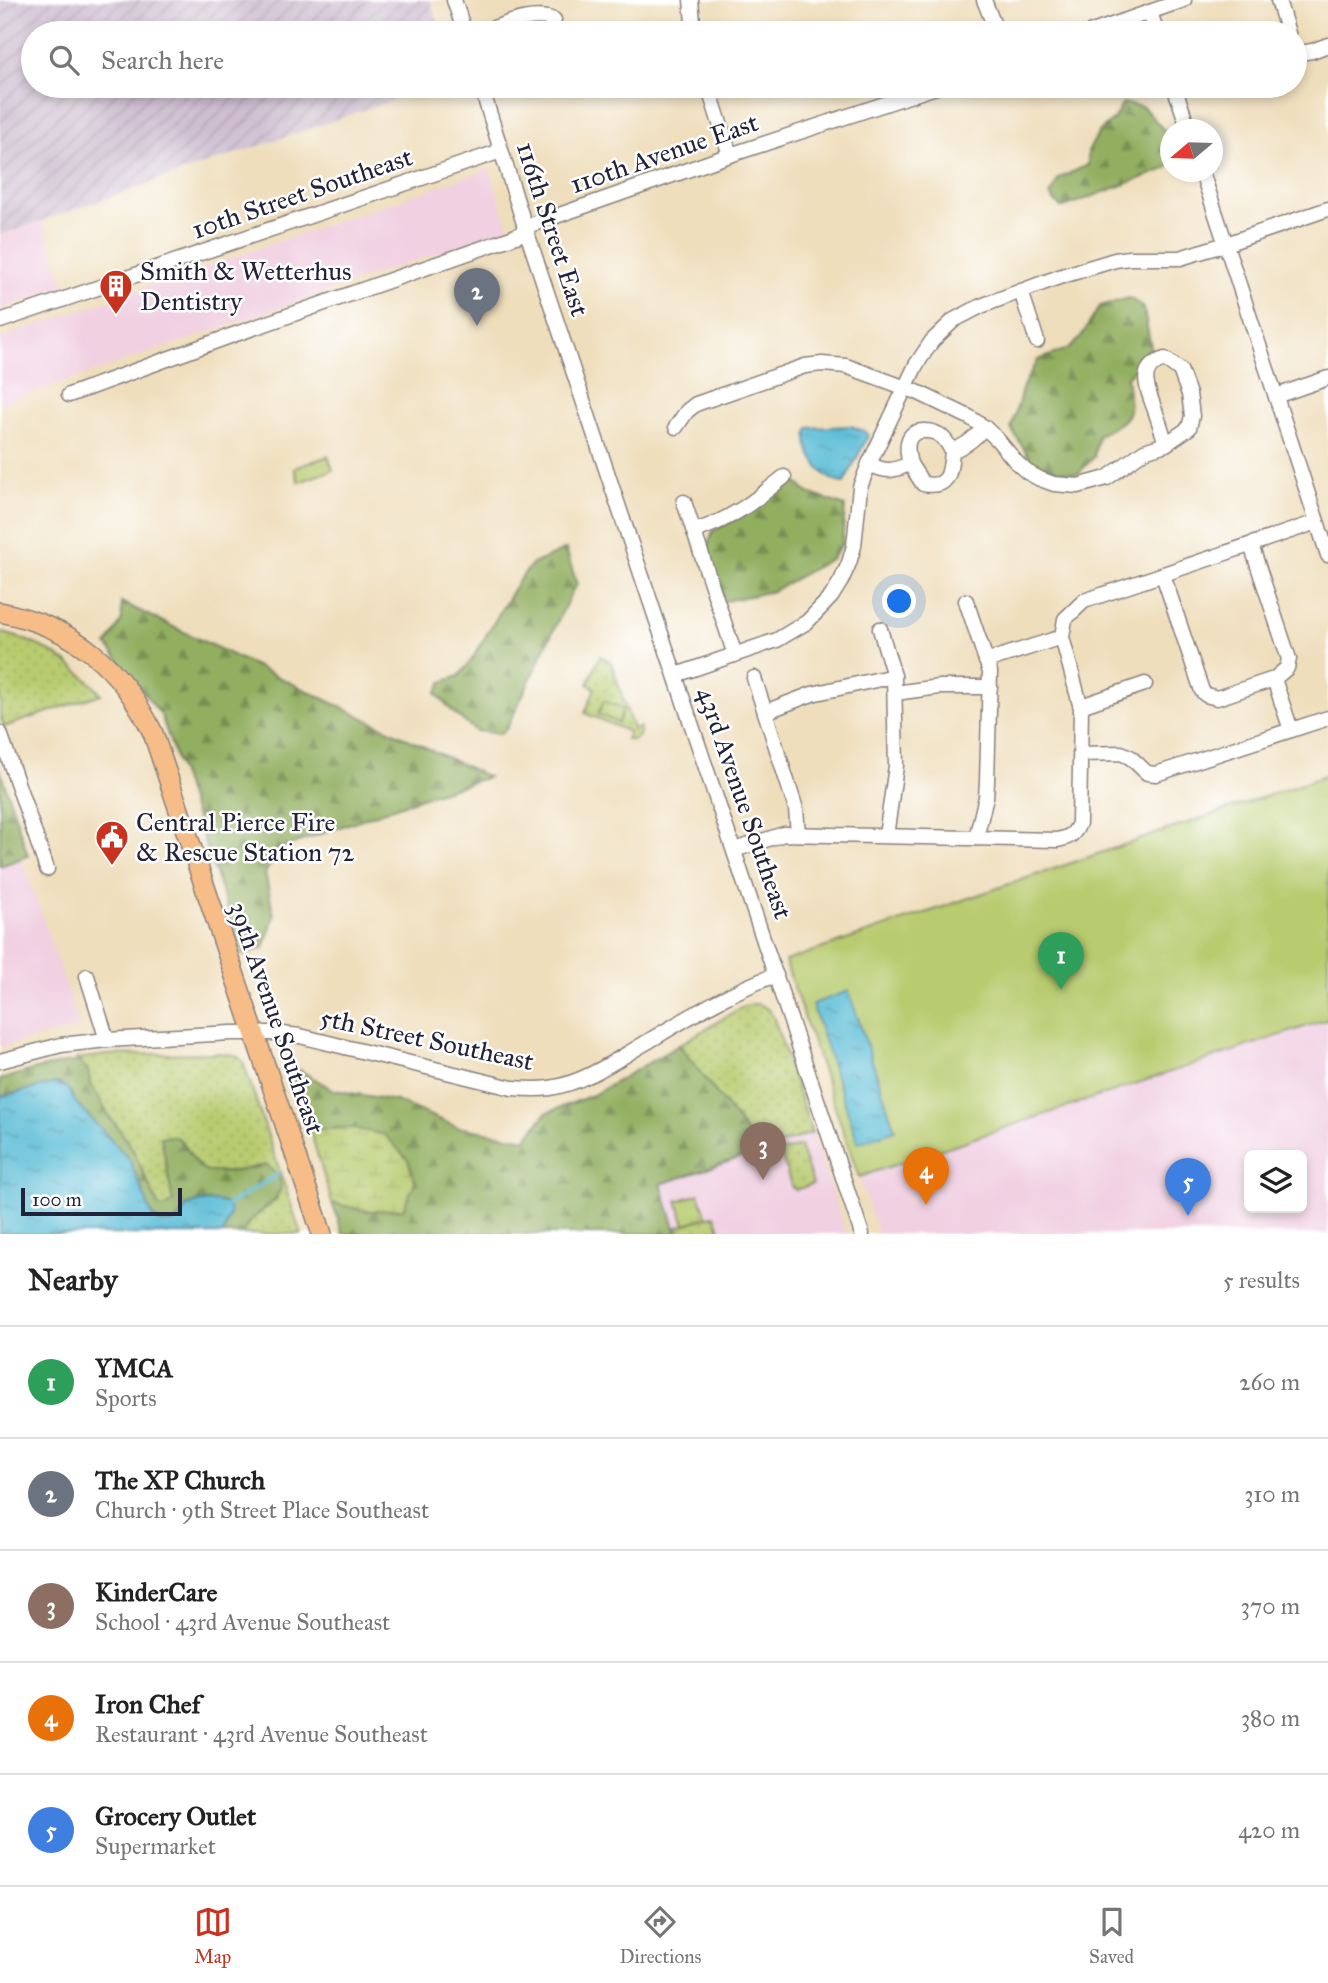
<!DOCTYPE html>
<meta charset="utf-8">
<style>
body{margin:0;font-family:"IM FELL Great Primer",serif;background:#f2f2f2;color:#222}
.controls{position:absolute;right:21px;bottom:21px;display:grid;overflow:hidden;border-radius:10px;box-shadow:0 4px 10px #0003}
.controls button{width:63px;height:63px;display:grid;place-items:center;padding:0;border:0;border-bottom:2px solid #e0e0e0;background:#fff;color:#222;font:35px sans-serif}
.compass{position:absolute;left:1160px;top:119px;width:63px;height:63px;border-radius:50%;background:#fff;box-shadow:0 4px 10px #0003;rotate:251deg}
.scale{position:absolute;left:21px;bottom:18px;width:161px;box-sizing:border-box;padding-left:7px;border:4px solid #22223b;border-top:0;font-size:19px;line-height:24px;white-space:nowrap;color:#22223b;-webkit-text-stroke:5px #fff;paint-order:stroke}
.you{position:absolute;left:900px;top:602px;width:24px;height:24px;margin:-18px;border:5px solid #fff;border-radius:50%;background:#1a73e8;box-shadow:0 0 0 10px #1a73e833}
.badge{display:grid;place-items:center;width:46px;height:46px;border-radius:50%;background:#c8321e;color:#fff;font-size:23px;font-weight:700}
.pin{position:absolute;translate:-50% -58px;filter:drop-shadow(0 2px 4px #0008)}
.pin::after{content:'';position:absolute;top:37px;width:24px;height:21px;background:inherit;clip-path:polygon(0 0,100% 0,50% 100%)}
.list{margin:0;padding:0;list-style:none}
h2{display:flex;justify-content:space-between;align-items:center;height:91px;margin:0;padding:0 28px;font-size:30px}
h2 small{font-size:23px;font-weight:400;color:#767676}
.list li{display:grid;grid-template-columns:46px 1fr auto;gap:21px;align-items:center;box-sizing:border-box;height:112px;padding:0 28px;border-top:2px solid #e0e0e0}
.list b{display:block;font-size:26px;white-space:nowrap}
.list p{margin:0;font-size:23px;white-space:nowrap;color:#767676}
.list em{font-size:23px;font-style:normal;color:#767676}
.icon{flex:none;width:38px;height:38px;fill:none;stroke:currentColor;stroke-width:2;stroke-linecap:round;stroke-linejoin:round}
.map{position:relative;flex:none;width:1328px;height:1234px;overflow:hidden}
.search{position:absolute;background:#fff;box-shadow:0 4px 10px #0003;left:21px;right:21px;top:21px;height:77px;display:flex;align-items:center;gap:18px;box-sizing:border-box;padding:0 24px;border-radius:38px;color:#767676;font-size:26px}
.sheet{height:651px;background:#fff}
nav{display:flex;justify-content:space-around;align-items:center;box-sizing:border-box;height:98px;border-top:2px solid #e0e0e0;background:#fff;font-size:19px;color:#767676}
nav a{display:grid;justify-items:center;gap:4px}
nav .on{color:#c8321e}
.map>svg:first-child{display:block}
</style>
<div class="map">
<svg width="1328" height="1234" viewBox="0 0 1328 1234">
<defs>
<pattern id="industrial-furrows" width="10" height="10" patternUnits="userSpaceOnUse" patternTransform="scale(1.75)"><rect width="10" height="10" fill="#cebed0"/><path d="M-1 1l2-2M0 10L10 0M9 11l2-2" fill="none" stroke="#b1a3b4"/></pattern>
<pattern id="grass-dots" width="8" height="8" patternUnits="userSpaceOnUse" patternTransform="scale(1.75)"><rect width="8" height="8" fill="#b8cb6e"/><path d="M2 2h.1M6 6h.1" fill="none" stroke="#9eae60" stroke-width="1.8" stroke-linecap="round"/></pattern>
<pattern id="forest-firs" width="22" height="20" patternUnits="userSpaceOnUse" patternTransform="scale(1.75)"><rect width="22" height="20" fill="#92af61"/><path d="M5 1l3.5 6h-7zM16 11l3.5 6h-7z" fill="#778e51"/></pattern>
<pattern id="wetland-marsh" width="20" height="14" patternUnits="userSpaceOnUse" patternTransform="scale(1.75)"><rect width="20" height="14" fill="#b8cb6e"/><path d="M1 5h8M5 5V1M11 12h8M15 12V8" fill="none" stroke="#9eae60"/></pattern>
<pattern id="park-tufts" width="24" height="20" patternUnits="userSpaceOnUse" patternTransform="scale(1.75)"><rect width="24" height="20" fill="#b8cb6e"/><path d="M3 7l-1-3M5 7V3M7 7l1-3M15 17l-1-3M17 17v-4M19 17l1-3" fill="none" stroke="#9eae60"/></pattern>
<pattern id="water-ripples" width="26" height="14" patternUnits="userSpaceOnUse" patternTransform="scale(1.75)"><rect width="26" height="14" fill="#57bbd5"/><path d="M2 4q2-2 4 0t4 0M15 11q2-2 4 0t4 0" fill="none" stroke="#4898ae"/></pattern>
</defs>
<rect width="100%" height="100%" fill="#fff"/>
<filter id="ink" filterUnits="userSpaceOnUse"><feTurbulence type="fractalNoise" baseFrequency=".0143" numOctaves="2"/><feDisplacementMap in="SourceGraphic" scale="14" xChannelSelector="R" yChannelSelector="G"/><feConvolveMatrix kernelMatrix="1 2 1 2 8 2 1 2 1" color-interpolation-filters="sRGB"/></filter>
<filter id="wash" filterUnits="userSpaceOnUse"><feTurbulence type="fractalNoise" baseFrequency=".00686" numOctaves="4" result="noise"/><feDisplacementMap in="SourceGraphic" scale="28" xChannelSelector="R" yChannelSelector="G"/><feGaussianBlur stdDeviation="1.57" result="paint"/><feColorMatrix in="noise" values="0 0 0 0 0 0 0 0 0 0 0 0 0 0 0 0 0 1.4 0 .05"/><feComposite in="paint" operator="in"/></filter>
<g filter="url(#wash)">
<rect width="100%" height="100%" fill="#efdebc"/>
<g fill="#f1d0e2" fill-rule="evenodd">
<polygon points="489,169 509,228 0,404 0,338"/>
<polygon points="42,220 65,287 0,309 0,235"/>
<polygon points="22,858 80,1028 54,1033 0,1047 0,866"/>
<path d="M 1328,1019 L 1328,1234 L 878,1234 L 859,1177 ZM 1249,1155 L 1302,1155 L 1302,1208 L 1249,1208 Z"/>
<polygon points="812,1133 846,1234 677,1234 660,1184"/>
</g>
<polygon fill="url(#industrial-furrows)" points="0,0 430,0 442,33 33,33 33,86 433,86 0,235"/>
<g fill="url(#grass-dots)" stroke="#6d7654" stroke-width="2">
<path d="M 0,632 C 43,643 72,661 101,694 L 4,727 L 0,717 Z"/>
<path d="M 600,656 L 611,662 L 633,729 L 640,727 L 640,734 C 637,739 632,742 626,739 L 629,732 L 585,713 L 595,688 L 588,684 Z"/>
<path d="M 754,1004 C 765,1005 769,1009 774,1019 L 812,1133 L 761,1151 L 679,1045 L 744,1006 Z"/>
<path d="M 217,1053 C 227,1055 236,1052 243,1062 L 301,1234 L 242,1234 L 248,1222 L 275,1200 L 158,1212 L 117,1126 C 100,1108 90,1080 76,1059 L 107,1055 Z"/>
<polygon points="800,1146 813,1184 795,1190 794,1188 792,1188 780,1152"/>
<polygon points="715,1215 720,1230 709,1234 680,1234 677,1227"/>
</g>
<g fill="url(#forest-firs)" stroke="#5a684e" stroke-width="2">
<polygon points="1123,103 1143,107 1170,137 1170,165 1166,169 1061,208 1050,195 1059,178 1088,165 1088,151 1100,131 1114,119"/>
<path d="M 1129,298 L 1143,307 L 1151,347 L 1141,362 L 1127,377 C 1131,416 1135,417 1098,435 L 1094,457 L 1078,474 L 1058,471 L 1032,461 L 1011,429 L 1023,386 L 1038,360 L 1070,348 L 1081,337 L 1100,306 Z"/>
<polygon points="795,481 808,493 845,506 842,544 832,558 773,591 725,601 718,586 708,546 713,531 757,508 786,484"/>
<polygon points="566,549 577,585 572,591 507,728 499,734 476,731 455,714 436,693 442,682 459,676 471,661 517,583 531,565"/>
<polygon points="121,602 488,777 421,798 281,848 265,873 274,916 264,948 243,955 161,715 107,645 122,620"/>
<polygon points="0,769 28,856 0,866"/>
<polygon points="679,1045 761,1151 661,1184 677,1234 343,1234 332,1203 367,1211 403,1209 415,1181 408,1160 350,1128 310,1130 289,1064 334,1090 396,1101 457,1127 526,1139 546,1113 593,1095"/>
<path d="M 70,1062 L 80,1062 L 88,1071 L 91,1085 L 102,1103 L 108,1116 L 117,1126 L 132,1148 L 159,1207 L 166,1207 L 173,1202 L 161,1137 C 188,1131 186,1157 201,1168 C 216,1178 249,1168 266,1165 L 279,1176 L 281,1188 L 275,1200 L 249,1222 L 242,1234 L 223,1234 L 229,1217 L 223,1202 L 196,1202 L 187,1205 C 184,1208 184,1212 182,1216 C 174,1229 158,1223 150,1214 L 129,1159 L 76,1103 L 70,1091 L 59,1083 L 55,1083 L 0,1097 L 0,1080 L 32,1070 Z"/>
</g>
<polygon fill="url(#wetland-marsh)" stroke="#6d7654" stroke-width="2" points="351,1128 385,1135 408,1160 415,1182 403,1209 367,1211 332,1203 310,1130"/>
<g fill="url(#park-tufts)" stroke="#6d7654" stroke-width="2">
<polygon points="604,701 623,709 618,723 598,714"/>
<polygon points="699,1194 707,1217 685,1224 677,1201"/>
</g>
<g fill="#b8cb6e" stroke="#6d7654" stroke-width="2">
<polygon points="328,456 333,470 299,482 294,468"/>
<polygon points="1328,775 1328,1019 859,1177 785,961"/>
</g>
<g fill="url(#water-ripples)" stroke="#3c6e88" stroke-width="2">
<path d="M 851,426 L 864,431 L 868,436 L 844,483 C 823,483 800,447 809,428 Z"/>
<polygon points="849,991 895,1130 858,1143 812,1004"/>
<path d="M 55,1083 L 67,1088 L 76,1103 L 129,1159 L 153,1217 L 161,1223 L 172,1223 L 181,1217 L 187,1205 C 199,1202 217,1198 228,1205 L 230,1213 L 223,1234 L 0,1234 L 0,1097 Z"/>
</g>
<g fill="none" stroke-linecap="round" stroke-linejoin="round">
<polyline stroke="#57bbd5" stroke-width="3.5" points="228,1205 278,1174"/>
</g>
</g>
<g filter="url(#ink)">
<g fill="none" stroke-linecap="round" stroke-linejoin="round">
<defs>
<g id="minor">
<polyline points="454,0 465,33"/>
<polyline points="691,0 694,33"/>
<polyline points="984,0 997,33"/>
<polyline points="1278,0 1288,33"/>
<polyline points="1150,12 1157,33"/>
<path d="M 479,33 C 502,26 531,11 554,20"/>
<polyline points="1089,33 1184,0"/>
<polyline points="1295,50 1299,53 1312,51 1328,45"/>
<polyline points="481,86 525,227 862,1234"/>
<polyline points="708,86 730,155"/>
<polyline points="1174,86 1189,130"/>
<polyline points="1202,172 1328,555"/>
<polyline points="1021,291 1037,341"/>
<polyline points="0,321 501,151"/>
<polyline points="69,395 233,335 511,238 521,234 525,227 730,155 939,86"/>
<polyline points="1276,396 1328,378"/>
<path d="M 676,427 L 687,411 L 696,404 L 805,366 L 822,364 L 846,366 L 917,392 L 969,417 L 984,427 L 997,439 L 1017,463 L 1027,472 L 1040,479 L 1054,484 L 1078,486 L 1107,478 L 1144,451 L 1166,444 L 1189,428 L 1192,416 L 1189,394 L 1180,370 L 1165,359 C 1138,367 1146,385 1153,405 C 1158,418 1162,431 1166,444"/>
<path d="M 869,464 C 887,473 892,471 910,464 L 923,484 C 950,489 950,472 952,451 C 966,445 975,439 984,427"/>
<path d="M 910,464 C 906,449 904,430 926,431 C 931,431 938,433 942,437 C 946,440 949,446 952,451"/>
<polyline points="684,502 735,655"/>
<path d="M 695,531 C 734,518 753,502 784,477"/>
<polyline points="1163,575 1202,691 1206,695 1217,698 1274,679 1287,668 1289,659 1251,545"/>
<polyline points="966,601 990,672 987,782 986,797 976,838"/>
<polyline points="880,629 894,676 896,766 886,836"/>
<polyline points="986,661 1062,637"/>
<polyline points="676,675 777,640 807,622 831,597 841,581 849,563 854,546 860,487 869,464 916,365 932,341 954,320 981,306 1059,277 1115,260 1129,258 1180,258 1226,244 1328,209"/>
<polyline points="754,678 796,809 798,834"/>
<polyline points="1274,679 1291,730"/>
<polyline points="895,693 939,687 990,687"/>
<polyline points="1081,706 1145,684"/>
<polyline points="765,712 812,694 894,676"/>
<polyline points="0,733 47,869"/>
<polyline points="1081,754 1121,753 1130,757 1147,773 1156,774 1328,718"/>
<path d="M 734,850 L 784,834 L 1057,840 C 1069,838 1075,834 1079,823 L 1081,708 L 1062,637 L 1065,619 L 1084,601 L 1317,522"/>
<polyline points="87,976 107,1040"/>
<path d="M 0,1061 L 61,1045 L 107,1040 L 231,1033 L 274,1033 L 300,1036 L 512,1088 C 525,1089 537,1090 550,1088 C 583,1083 613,1062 642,1045 C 686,1019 728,992 776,975"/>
</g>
<path id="major" d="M 0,612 C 74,627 121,666 153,733 L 322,1234"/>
</defs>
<use href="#minor" stroke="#88807c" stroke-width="17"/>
<use href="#major" stroke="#88807c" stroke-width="22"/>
<use href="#minor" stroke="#fff" stroke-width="14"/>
<use href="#major" stroke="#f7bd88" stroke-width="19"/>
</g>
</g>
<defs>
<symbol id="building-pin" viewBox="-11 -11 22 30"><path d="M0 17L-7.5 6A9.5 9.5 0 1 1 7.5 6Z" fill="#c8321e" stroke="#fff"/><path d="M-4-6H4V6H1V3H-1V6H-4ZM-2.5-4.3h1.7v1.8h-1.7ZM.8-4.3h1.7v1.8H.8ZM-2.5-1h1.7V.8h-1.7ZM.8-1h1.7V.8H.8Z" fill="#fff"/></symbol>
<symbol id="civic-pin" viewBox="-11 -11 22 30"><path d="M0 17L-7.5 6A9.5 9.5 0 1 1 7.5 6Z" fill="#c8321e" stroke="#fff"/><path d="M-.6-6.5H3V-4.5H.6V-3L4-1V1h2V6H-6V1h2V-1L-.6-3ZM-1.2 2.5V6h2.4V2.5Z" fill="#fff"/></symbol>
</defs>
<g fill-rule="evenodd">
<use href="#building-pin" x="97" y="267" width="38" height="52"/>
<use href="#civic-pin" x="93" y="818" width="38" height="52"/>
</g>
<g text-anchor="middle" stroke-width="5" stroke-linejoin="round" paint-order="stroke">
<g font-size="26" fill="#22223b" stroke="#fff">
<text transform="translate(664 153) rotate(-19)" y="9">110th Avenue East</text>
<text transform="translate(302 193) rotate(-19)" y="9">10th Street Southeast</text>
<text transform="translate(553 229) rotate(72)" y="9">116th Street East</text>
<text transform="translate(745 803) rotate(71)" y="9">43rd Avenue Southeast</text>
<text transform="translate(277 1018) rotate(71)" y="9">39th Avenue Southeast</text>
<text transform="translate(427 1039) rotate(12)" y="9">5th Street Southeast</text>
</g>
<g font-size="26" fill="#22223b" stroke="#fff" text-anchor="start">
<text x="140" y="280">Smith &amp; Wetterhus<tspan x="140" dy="30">Dentistry</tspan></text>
<text x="136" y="831">Central Pierce Fire<tspan x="136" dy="30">&amp; Rescue Station 72</tspan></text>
</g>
</g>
</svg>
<div class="controls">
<button><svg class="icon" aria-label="layers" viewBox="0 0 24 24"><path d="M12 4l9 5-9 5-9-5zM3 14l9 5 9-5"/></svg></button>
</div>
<svg class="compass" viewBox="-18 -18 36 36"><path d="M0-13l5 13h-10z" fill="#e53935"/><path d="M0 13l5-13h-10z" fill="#767676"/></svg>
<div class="scale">100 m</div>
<div class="you"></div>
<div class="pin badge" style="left:1061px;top:990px;background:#2e9e5b">1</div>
<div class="pin badge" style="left:477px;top:326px;background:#6b7280">2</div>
<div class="pin badge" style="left:763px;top:1180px;background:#8d6e63">3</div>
<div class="pin badge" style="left:926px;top:1205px;background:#e8710a">4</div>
<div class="pin badge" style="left:1188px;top:1216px;background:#3f7fe0">5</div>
<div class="search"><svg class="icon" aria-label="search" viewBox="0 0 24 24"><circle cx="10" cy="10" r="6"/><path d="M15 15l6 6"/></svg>Search here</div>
</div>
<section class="sheet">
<h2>Nearby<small>5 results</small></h2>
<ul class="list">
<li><span class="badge" style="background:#2e9e5b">1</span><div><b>YMCA</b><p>Sports</p></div><em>260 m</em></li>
<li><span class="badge" style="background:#6b7280">2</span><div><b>The XP Church</b><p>Church · 9th Street Place Southeast</p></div><em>310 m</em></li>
<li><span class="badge" style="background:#8d6e63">3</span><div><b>KinderCare</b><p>School · 43rd Avenue Southeast</p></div><em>370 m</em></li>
<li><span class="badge" style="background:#e8710a">4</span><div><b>Iron Chef</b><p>Restaurant · 43rd Avenue Southeast</p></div><em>380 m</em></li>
<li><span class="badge" style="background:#3f7fe0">5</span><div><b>Grocery Outlet</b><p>Supermarket</p></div><em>420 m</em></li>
</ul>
</section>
<nav>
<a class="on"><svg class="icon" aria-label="map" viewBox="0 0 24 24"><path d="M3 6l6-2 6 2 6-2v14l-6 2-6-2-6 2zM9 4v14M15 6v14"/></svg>Map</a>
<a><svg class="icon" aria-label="directions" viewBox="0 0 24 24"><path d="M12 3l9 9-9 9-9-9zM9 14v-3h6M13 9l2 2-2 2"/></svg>Directions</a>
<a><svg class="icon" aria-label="saved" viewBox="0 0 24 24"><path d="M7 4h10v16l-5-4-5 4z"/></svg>Saved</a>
</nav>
